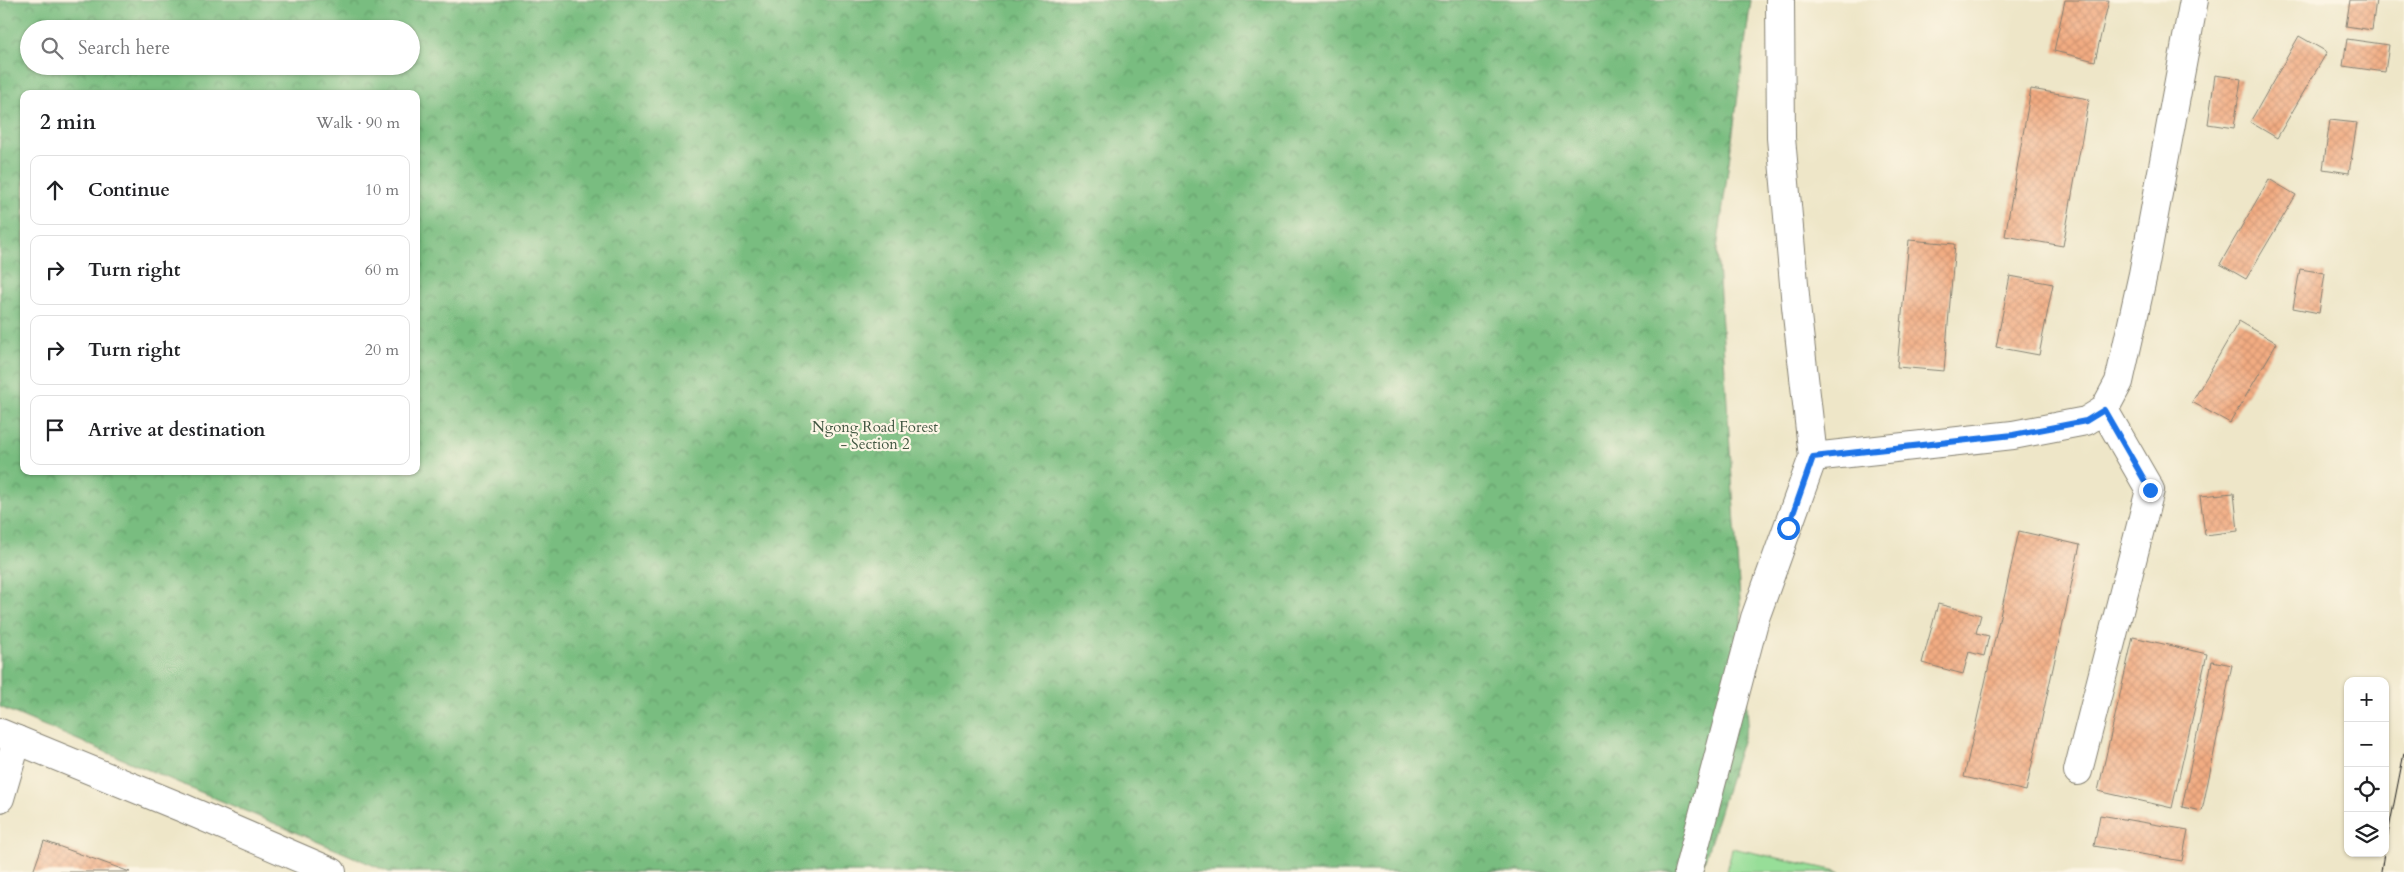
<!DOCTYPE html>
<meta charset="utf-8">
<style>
body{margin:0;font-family:Cardo,serif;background:#f2f2f2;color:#202124}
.controls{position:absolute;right:15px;bottom:15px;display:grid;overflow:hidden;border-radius:10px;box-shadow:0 1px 4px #0004}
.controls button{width:45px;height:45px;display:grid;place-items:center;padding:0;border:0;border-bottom:1px solid #e0e0e0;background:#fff;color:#202124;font:25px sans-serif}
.stop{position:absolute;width:15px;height:15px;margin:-11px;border:4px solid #1a73e8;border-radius:50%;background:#fff}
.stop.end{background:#1a73e8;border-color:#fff;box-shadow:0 1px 5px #0008}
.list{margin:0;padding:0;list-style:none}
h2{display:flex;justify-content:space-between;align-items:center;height:65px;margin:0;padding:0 20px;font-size:21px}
h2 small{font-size:16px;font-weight:400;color:#757577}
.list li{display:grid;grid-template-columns:32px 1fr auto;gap:15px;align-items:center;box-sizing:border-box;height:70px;margin:0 10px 10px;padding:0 10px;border:1px solid #e0e0e0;border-radius:10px}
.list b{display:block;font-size:19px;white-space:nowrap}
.list em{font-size:16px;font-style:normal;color:#757577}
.icon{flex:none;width:28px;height:28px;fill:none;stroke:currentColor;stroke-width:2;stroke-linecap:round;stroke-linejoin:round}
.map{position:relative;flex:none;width:2404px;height:872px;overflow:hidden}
.search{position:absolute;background:#fff;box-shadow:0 1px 4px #0004;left:20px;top:20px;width:400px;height:55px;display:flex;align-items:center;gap:12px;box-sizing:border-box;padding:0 18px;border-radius:28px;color:#757577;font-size:19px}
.panel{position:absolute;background:#fff;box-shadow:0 1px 4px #0004;left:20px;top:90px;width:400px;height:385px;border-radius:10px}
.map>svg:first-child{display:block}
</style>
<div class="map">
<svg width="2404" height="872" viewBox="0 0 2404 872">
<defs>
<pattern id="forest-crowns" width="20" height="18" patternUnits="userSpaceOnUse" patternTransform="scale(1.25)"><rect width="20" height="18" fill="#79bd80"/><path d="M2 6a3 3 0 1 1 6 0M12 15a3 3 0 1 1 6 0" fill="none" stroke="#629968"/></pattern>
<pattern id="building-cross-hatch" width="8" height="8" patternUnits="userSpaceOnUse" patternTransform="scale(1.25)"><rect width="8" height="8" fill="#f2ac82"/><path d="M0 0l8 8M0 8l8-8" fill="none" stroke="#cf9370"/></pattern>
</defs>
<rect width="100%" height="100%" fill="#fcf5e5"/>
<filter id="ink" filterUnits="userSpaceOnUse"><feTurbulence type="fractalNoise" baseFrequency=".02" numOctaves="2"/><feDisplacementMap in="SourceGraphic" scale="10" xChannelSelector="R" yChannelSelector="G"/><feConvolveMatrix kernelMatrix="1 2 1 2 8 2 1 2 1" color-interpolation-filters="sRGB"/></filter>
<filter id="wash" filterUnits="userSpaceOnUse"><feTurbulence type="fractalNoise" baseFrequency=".0096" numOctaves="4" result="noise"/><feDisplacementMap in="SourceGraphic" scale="20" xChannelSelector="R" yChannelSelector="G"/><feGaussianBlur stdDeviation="1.12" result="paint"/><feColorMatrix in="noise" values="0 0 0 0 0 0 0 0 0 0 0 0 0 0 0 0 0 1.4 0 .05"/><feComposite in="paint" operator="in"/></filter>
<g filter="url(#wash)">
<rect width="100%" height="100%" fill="#eee6c8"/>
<polygon fill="#97de98" stroke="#5a7d5a" points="1732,848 1841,872 1727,872"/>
<path fill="url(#forest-crowns)" stroke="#4a6c4e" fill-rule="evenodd" d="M 0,0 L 1751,0 L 1717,250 L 1748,722 L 1701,872 L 389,872 L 0,707 ZM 29,29 L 411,29 L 411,66 L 29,66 ZM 24,94 L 416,94 L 416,471 L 24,471 Z"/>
<g id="blocks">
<g fill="url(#building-cross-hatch)">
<polygon points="2065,0 2109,0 2095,61 2054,51"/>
<polygon points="2350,0 2376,0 2372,30 2346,26"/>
<polygon points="2299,36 2327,52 2277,138 2250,122"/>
<polygon points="2347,39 2389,45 2385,72 2343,66"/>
<polygon points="2215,75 2241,79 2234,128 2208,124"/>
<polygon points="2031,89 2089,99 2063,246 2005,236"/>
<polygon points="2330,120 2357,123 2349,173 2323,169"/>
<polygon points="2269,179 2296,195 2246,279 2220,264"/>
<polygon points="1909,240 1955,244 1944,371 1897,367"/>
<polygon points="2300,269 2325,273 2319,313 2293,308"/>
<polygon points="2010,276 2053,284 2039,355 1996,347"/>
<polygon points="2239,321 2277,343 2230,423 2192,402"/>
<polygon points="2234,493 2238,531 2205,535 2200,496"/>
<polygon points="2019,531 2080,545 2026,791 1964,777"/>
<polygon points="1938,604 1981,615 1976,633 1989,636 1984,656 1969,652 1963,674 1922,663"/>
<polygon points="2133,637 2207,654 2172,808 2098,791"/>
<polygon points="2212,661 2232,665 2202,811 2182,807"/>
<polygon points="2100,815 2188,830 2182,861 2094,846"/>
<polygon points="44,841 130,872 33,872"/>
</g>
</g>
</g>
<g filter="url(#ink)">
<use href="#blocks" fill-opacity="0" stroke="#858172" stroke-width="1"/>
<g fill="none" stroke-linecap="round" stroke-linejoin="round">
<defs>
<g id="street">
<polyline points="1813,457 2013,435 2086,421 2104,410 2119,382 2143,274 2194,0"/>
<polyline points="0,733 183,808 332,872"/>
<polyline points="2078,771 2150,490 2104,410"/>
<polyline points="0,798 17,740"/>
<polyline points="1688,872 1755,618 1813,457 1796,306 1781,138 1780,0"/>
</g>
</defs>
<use href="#street" stroke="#858172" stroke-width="30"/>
<use href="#street" stroke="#fff" stroke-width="28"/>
<g stroke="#1c1c1c" stroke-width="1">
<polyline points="2385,849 2404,753"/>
<polyline points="2381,872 2384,853"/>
</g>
</g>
</g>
<g fill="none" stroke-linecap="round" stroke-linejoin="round" filter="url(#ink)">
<polyline stroke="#1a73e8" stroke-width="6" points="1788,528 1813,457 2013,435 2086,421 2104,410 2150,490"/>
</g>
<g text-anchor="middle" stroke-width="4.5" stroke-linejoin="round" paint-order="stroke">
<g font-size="15" fill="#415641" stroke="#fcf5e5">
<text x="875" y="432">Ngong Road Forest<tspan x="875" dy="17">- Section 2</tspan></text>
</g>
</g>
</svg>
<div class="controls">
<button>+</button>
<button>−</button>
<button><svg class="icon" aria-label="locate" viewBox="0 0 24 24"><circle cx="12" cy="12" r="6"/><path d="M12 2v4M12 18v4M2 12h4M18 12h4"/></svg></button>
<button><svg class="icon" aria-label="layers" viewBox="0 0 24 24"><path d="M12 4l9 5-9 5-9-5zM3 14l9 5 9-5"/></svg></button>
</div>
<div class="stop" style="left:1788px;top:528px"></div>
<div class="stop end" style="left:2150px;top:490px"></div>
<div class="search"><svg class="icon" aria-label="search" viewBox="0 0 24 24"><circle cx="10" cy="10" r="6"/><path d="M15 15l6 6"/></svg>Search here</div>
<section class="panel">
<h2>2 min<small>Walk · 90 m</small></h2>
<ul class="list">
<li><svg class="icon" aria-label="ahead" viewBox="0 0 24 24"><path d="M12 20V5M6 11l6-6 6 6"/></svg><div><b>Continue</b></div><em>10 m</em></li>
<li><svg class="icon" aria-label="right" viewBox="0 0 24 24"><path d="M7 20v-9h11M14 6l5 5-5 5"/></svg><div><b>Turn right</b></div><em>60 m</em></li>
<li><svg class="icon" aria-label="right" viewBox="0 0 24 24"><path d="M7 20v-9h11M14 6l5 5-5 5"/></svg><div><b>Turn right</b></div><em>20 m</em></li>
<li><svg class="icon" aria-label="arrive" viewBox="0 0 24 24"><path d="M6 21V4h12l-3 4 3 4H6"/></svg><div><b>Arrive at destination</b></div></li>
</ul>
</section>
</div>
